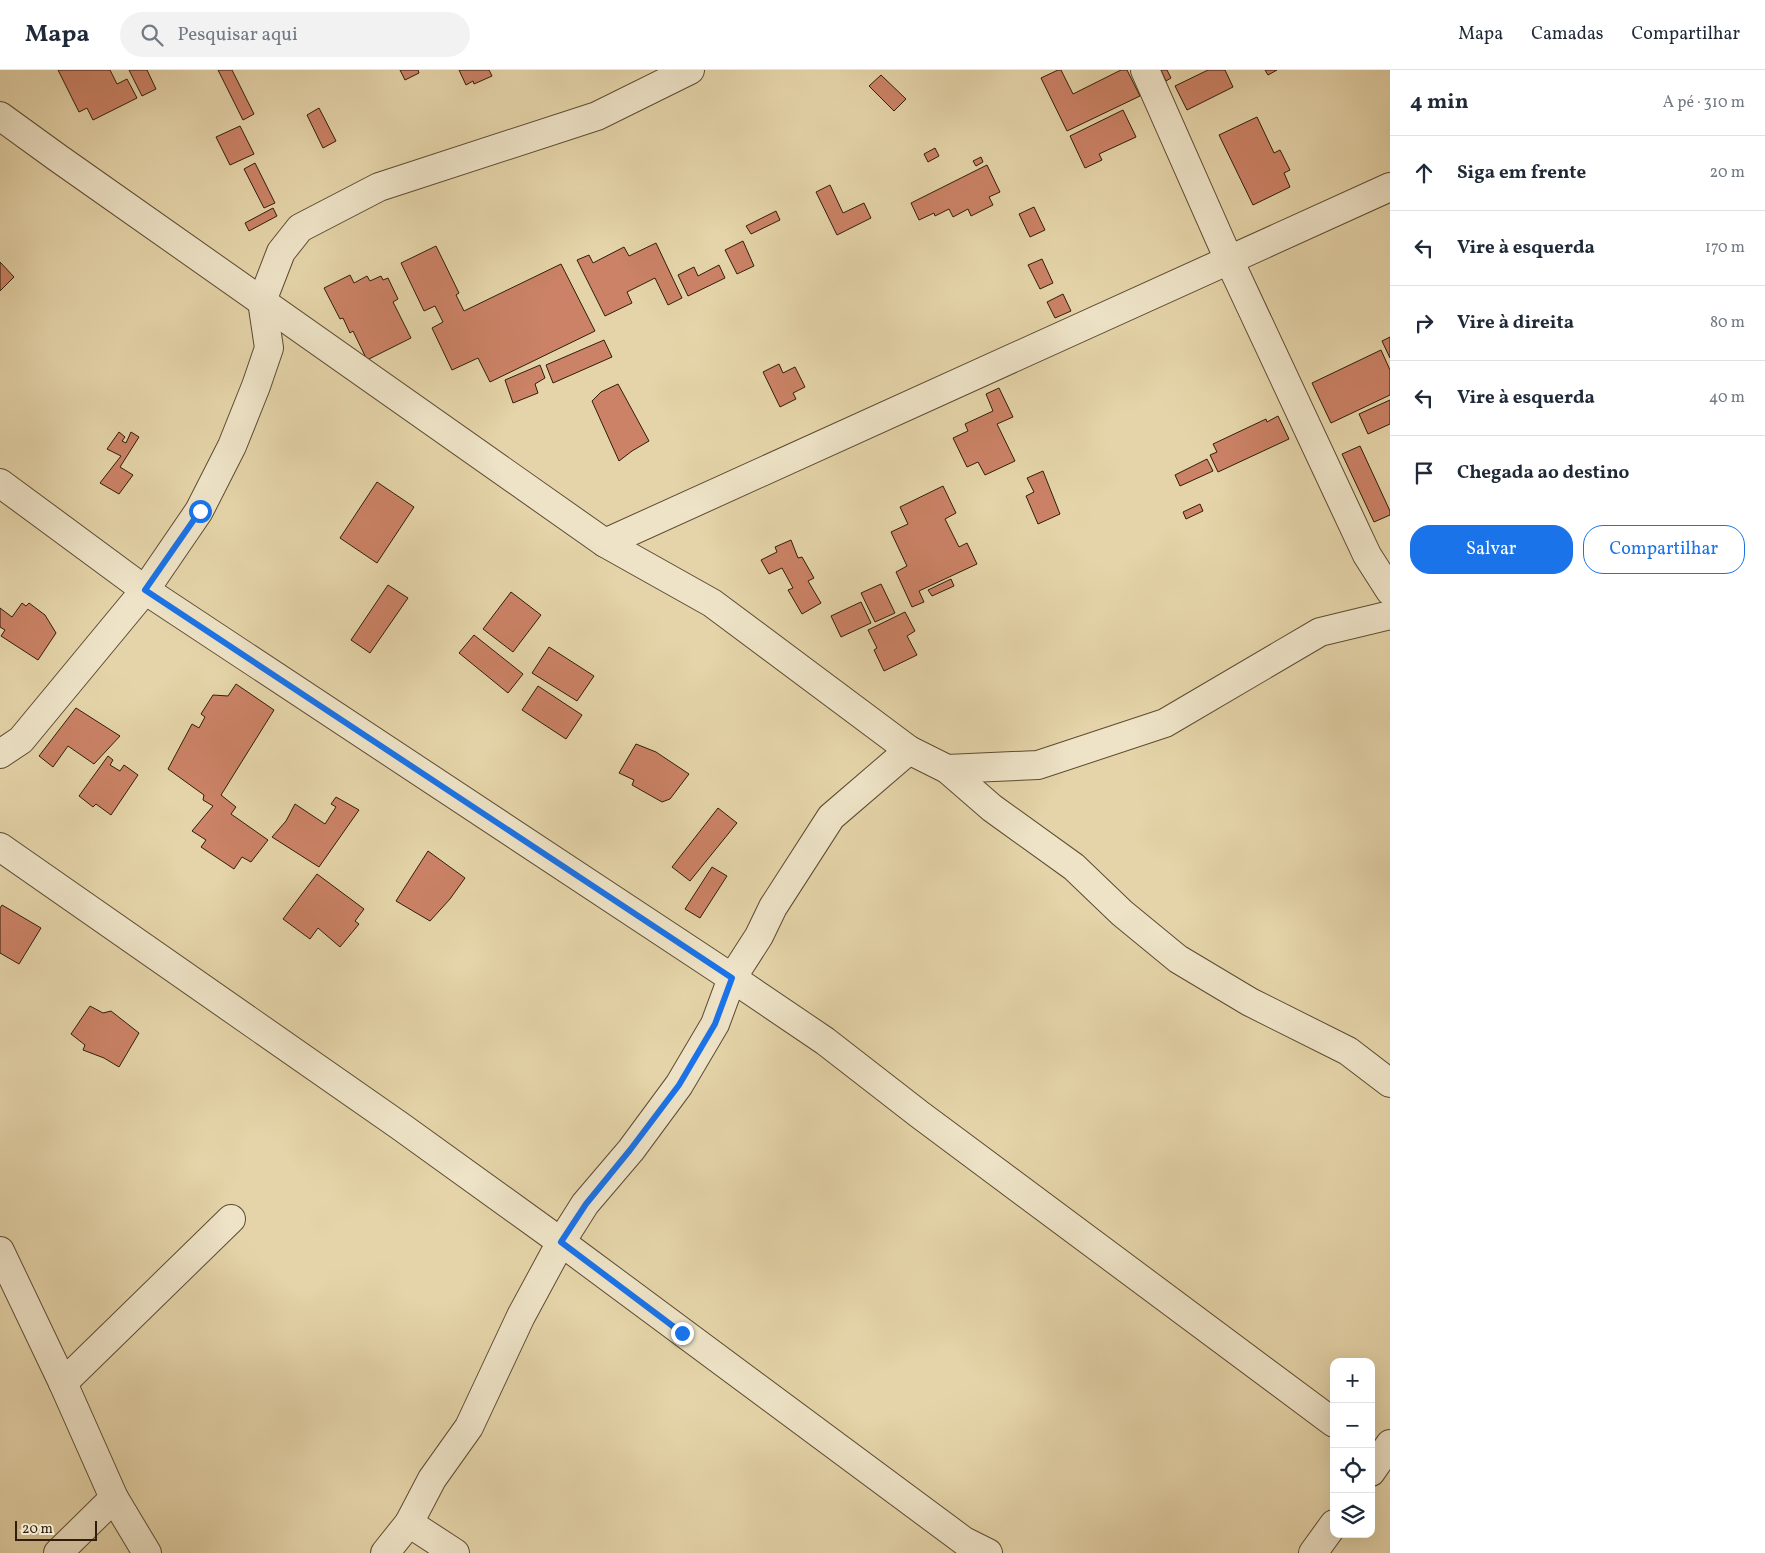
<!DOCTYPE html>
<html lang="pt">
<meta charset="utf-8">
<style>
body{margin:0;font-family:Vollkorn,serif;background:#f2f2f3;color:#1f2937}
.controls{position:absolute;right:15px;bottom:15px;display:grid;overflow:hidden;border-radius:10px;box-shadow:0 5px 20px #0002}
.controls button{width:45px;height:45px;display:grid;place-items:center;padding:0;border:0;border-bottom:1px solid #e0e1e3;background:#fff;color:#1f2937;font:25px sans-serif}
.scale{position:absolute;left:15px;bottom:12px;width:82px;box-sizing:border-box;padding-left:5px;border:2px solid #301d0a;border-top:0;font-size:14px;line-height:18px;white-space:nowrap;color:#301d0a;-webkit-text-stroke:4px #eee3c7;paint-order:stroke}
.stop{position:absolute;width:15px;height:15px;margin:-11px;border:4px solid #1a73e8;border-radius:50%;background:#fff}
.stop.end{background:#1a73e8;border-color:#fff;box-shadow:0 1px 5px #0008}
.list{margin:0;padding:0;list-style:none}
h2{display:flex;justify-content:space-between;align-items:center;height:65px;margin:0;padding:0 20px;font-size:21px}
h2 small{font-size:16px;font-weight:400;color:#747a83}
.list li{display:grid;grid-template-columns:32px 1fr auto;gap:15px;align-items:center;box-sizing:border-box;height:75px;padding:0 20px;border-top:1px solid #e0e1e3}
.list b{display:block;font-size:19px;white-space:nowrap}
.list em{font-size:16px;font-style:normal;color:#747a83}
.actions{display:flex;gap:10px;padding:15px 20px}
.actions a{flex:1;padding:11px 0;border:1px solid #1a73e8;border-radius:20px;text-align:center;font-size:18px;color:#1a73e8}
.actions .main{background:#1a73e8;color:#fff}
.icon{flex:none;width:28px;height:28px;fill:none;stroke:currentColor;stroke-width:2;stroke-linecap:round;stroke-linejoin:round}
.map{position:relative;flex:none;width:1390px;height:1483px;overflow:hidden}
header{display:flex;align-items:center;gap:30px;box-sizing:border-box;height:70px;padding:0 25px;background:#fff;border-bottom:1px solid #e0e1e3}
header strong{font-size:24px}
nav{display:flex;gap:28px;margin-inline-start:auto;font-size:18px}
.search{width:350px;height:45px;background:#f2f2f3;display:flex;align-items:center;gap:12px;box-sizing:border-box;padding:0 18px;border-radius:28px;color:#747a83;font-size:19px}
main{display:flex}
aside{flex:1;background:#fff}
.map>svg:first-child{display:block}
</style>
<header>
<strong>Mapa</strong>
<div class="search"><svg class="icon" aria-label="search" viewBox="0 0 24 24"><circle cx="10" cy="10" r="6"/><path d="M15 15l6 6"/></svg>Pesquisar aqui</div>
<nav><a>Mapa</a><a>Camadas</a><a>Compartilhar</a></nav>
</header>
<main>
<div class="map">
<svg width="1390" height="1483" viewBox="0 0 1390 1483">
<rect width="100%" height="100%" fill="#e5d4a9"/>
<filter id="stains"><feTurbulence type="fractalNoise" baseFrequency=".004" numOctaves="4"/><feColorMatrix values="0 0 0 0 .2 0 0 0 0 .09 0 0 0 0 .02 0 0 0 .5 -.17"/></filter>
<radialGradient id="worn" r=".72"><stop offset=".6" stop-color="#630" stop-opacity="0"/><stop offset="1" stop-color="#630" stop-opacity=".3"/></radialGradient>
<g fill="#cb8266" stroke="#301d0a">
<polygon points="58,0 110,0 117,14 127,9 137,28 93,50 87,38 79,42"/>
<polygon points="129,0 147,0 156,19 142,26"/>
<polygon points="218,0 232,0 254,44 243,50"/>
<polygon points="400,0 418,0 419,3 405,10"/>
<polygon points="459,0 489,0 492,6 474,14 473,11 466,15"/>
<polygon points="1058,0 1061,0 1073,24 1121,0 1127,0 1140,26 1067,61 1041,8"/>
<polygon points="1161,0 1167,0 1171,8 1166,11"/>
<polygon points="1208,0 1225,0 1233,17 1187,40 1175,16"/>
<polygon points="1265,0 1277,0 1268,5"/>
<polygon points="881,5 906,29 894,41 869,16"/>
<polygon points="319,38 336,71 323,78 307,45"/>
<polygon points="1123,40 1136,67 1099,84 1102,90 1085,98 1070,66"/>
<polygon points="1257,47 1274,83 1280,80 1290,100 1284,103 1290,117 1253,135 1219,65"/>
<polygon points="240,56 254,84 230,95 216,67"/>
<polygon points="935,78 939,86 928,92 924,84"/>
<polygon points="981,87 983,92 976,96 973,91"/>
<polygon points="255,93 275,133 264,138 244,99"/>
<polygon points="987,95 1000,122 989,127 993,135 971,146 968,139 953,147 949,139 935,146 934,143 919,150 911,133"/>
<polygon points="830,115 843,143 864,133 871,148 837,165 816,122"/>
<polygon points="1034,137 1045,160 1030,167 1019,144"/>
<polygon points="273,138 277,146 249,161 245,153"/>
<polygon points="776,141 780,150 751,164 746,156"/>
<polygon points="743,171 754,196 737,204 725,180"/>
<polygon points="656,173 682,228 668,235 655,208 627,222 632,233 605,246 577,190 589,185 593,193 624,177 629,186"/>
<polygon points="436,176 459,223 456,225 464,241 561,194 595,261 490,312 478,288 452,300 432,258 443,252 435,236 424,241 401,193"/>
<polygon points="1042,189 1053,213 1040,219 1028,195"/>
<polygon points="0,192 14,207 0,221"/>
<polygon points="719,195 725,208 688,226 678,205 694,197 698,206"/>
<polygon points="350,205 354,213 367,206 370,211 381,206 383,210 388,208 398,229 393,232 411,268 367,290 353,261 350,263 343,248 340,249 324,218"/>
<polygon points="1063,224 1071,241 1055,248 1047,232"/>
<polygon points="1390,267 1390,288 1382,271"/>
<polygon points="604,270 612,287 553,313 546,295"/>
<polygon points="1381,280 1390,300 1390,325 1331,353 1312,313"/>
<polygon points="779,294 783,303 795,297 805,317 793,323 796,329 780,337 763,302"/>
<polygon points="540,295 545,308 535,314 538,323 513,333 505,310"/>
<polygon points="618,314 649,371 632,381 619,391 592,331 601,322"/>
<polygon points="999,318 1013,347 997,354 1015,391 985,405 978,392 967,397 953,368 968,361 965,354 993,341 986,324"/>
<polygon points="1390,330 1390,354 1368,364 1359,344"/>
<polygon points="1278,346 1289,369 1218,402 1210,385 1217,382 1213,374 1266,349 1267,352"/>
<polygon points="119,362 125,367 122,371 126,373 131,362 139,367 120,397 133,405 119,424 100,413 121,386 107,379"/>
<polygon points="1360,376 1390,441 1390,445 1374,452 1342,384"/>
<polygon points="1207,389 1213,401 1180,416 1175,405"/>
<polygon points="1043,401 1060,444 1038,454 1026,426 1034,422 1027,408"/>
<polygon points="377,412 414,437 377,493 340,468"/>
<polygon points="943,416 956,443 945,449 959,477 967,473 977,494 919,521 924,532 912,537 896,502 907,496 891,462 908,454 900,437"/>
<polygon points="1200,434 1203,441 1186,449 1183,442"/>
<polygon points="791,470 798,488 802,487 814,508 808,511 821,533 802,544 788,520 793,518 782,498 769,504 761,490 777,482 775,477"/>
<polygon points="951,509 954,516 932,526 928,520"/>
<polygon points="881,514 895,543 875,552 861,523"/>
<polygon points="388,515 408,528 370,583 351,570"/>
<polygon points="511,522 541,545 513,582 483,559"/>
<polygon points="861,532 871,553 841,567 831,546"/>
<polygon points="22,533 26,536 29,533 45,545 56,563 38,590 1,566 5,560 0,557 0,538 12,547"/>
<polygon points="905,542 915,561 907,566 917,585 884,601 874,580 877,578 868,560"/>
<polygon points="474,565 523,604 508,623 459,583"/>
<polygon points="549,577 594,606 577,631 532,603"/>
<polygon points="236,614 274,640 221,725 236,737 231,744 268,770 251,792 242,787 234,799 201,777 206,770 192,761 213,736 203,730 204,725 168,699 192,654 199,658 205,647 201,644 213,625 228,626"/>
<polygon points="538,616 582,645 566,669 522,640"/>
<polygon points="76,638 120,666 94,694 68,676 53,697 39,686"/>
<polygon points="636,674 656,682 689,704 670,729 662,732 632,715 634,710 619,703"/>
<polygon points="108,686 113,690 110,695 120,701 124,695 138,705 111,745 96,734 93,737 79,726"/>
<polygon points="336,727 359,740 319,797 272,767 286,751 295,734 325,754 336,737 331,734"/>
<polygon points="718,738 737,753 690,811 672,797"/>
<polygon points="428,781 465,808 450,829 430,851 396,831"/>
<polygon points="712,797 727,806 700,848 685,839"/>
<polygon points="317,804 364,839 355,851 359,854 340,877 318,858 310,869 283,849"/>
<polygon points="2,835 41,858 19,894 0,883 0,838"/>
<polygon points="90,936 103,943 111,941 139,963 119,997 104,988 83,980 85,975 71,964"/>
</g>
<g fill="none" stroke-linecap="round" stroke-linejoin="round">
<defs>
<g id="minor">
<polyline points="1145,0 1229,190 1367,485 1390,521"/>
<polyline points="0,46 58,88 605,473 712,533 909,680 947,699 992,738 1074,797 1122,843 1178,889 1250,932 1348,981 1390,1013"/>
<polyline points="0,413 145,520 732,908 825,971 919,1044 1334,1353"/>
<polyline points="605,473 1390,117"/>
<polyline points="0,684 21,670 145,520 199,441 232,376 256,316 269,278 262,231 281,182 300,158 379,117 597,46 690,0"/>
<polyline points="947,699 1038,695 1165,653 1320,562 1390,545"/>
<polyline points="0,777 400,1056 561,1172 964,1471 988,1483"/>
<polyline points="0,1181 63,1313 114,1428 147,1483"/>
<polyline points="63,1313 231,1149"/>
<polyline points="1371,1402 1390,1374"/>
<polyline points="409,1453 455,1483"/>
<polyline points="58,1483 114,1428"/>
<polyline points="385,1483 409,1453 432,1409 469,1357 521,1246 561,1172 585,1134 631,1080 679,1015 715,954 732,908 759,866 773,837 831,747 909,680"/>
<polyline points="1313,1483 1334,1454"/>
</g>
</defs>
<use href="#minor" stroke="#5d4b32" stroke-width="30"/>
<use href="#minor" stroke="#eee3c7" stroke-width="28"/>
</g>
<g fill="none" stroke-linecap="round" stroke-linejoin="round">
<polyline stroke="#1a73e8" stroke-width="6" points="200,441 145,520 732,908 715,954 679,1015 630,1080 586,1134 561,1172 682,1263"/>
</g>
<rect width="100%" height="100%" filter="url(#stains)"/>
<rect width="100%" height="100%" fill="url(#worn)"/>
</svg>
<div class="controls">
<button>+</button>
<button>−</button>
<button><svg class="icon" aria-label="locate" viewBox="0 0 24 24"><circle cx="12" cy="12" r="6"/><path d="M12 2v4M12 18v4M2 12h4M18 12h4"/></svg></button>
<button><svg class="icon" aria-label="layers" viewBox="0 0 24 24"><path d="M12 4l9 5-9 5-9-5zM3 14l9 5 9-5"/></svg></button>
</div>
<div class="scale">20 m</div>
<div class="stop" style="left:200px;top:441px"></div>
<div class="stop end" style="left:682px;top:1263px"></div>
</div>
<aside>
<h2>4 min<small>A pé · 310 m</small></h2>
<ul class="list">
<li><svg class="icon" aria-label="ahead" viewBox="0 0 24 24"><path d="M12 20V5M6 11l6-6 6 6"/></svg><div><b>Siga em frente</b></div><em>20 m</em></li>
<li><svg class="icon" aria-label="left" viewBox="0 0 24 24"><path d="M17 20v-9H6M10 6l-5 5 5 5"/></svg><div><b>Vire à esquerda</b></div><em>170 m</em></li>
<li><svg class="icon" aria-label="right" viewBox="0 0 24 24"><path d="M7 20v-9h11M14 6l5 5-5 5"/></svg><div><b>Vire à direita</b></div><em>80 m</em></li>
<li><svg class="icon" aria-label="left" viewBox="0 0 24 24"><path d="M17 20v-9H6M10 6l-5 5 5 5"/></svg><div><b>Vire à esquerda</b></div><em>40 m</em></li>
<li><svg class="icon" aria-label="arrive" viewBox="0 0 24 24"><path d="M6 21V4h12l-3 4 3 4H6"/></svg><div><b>Chegada ao destino</b></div></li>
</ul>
<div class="actions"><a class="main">Salvar</a><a>Compartilhar</a></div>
</aside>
</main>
